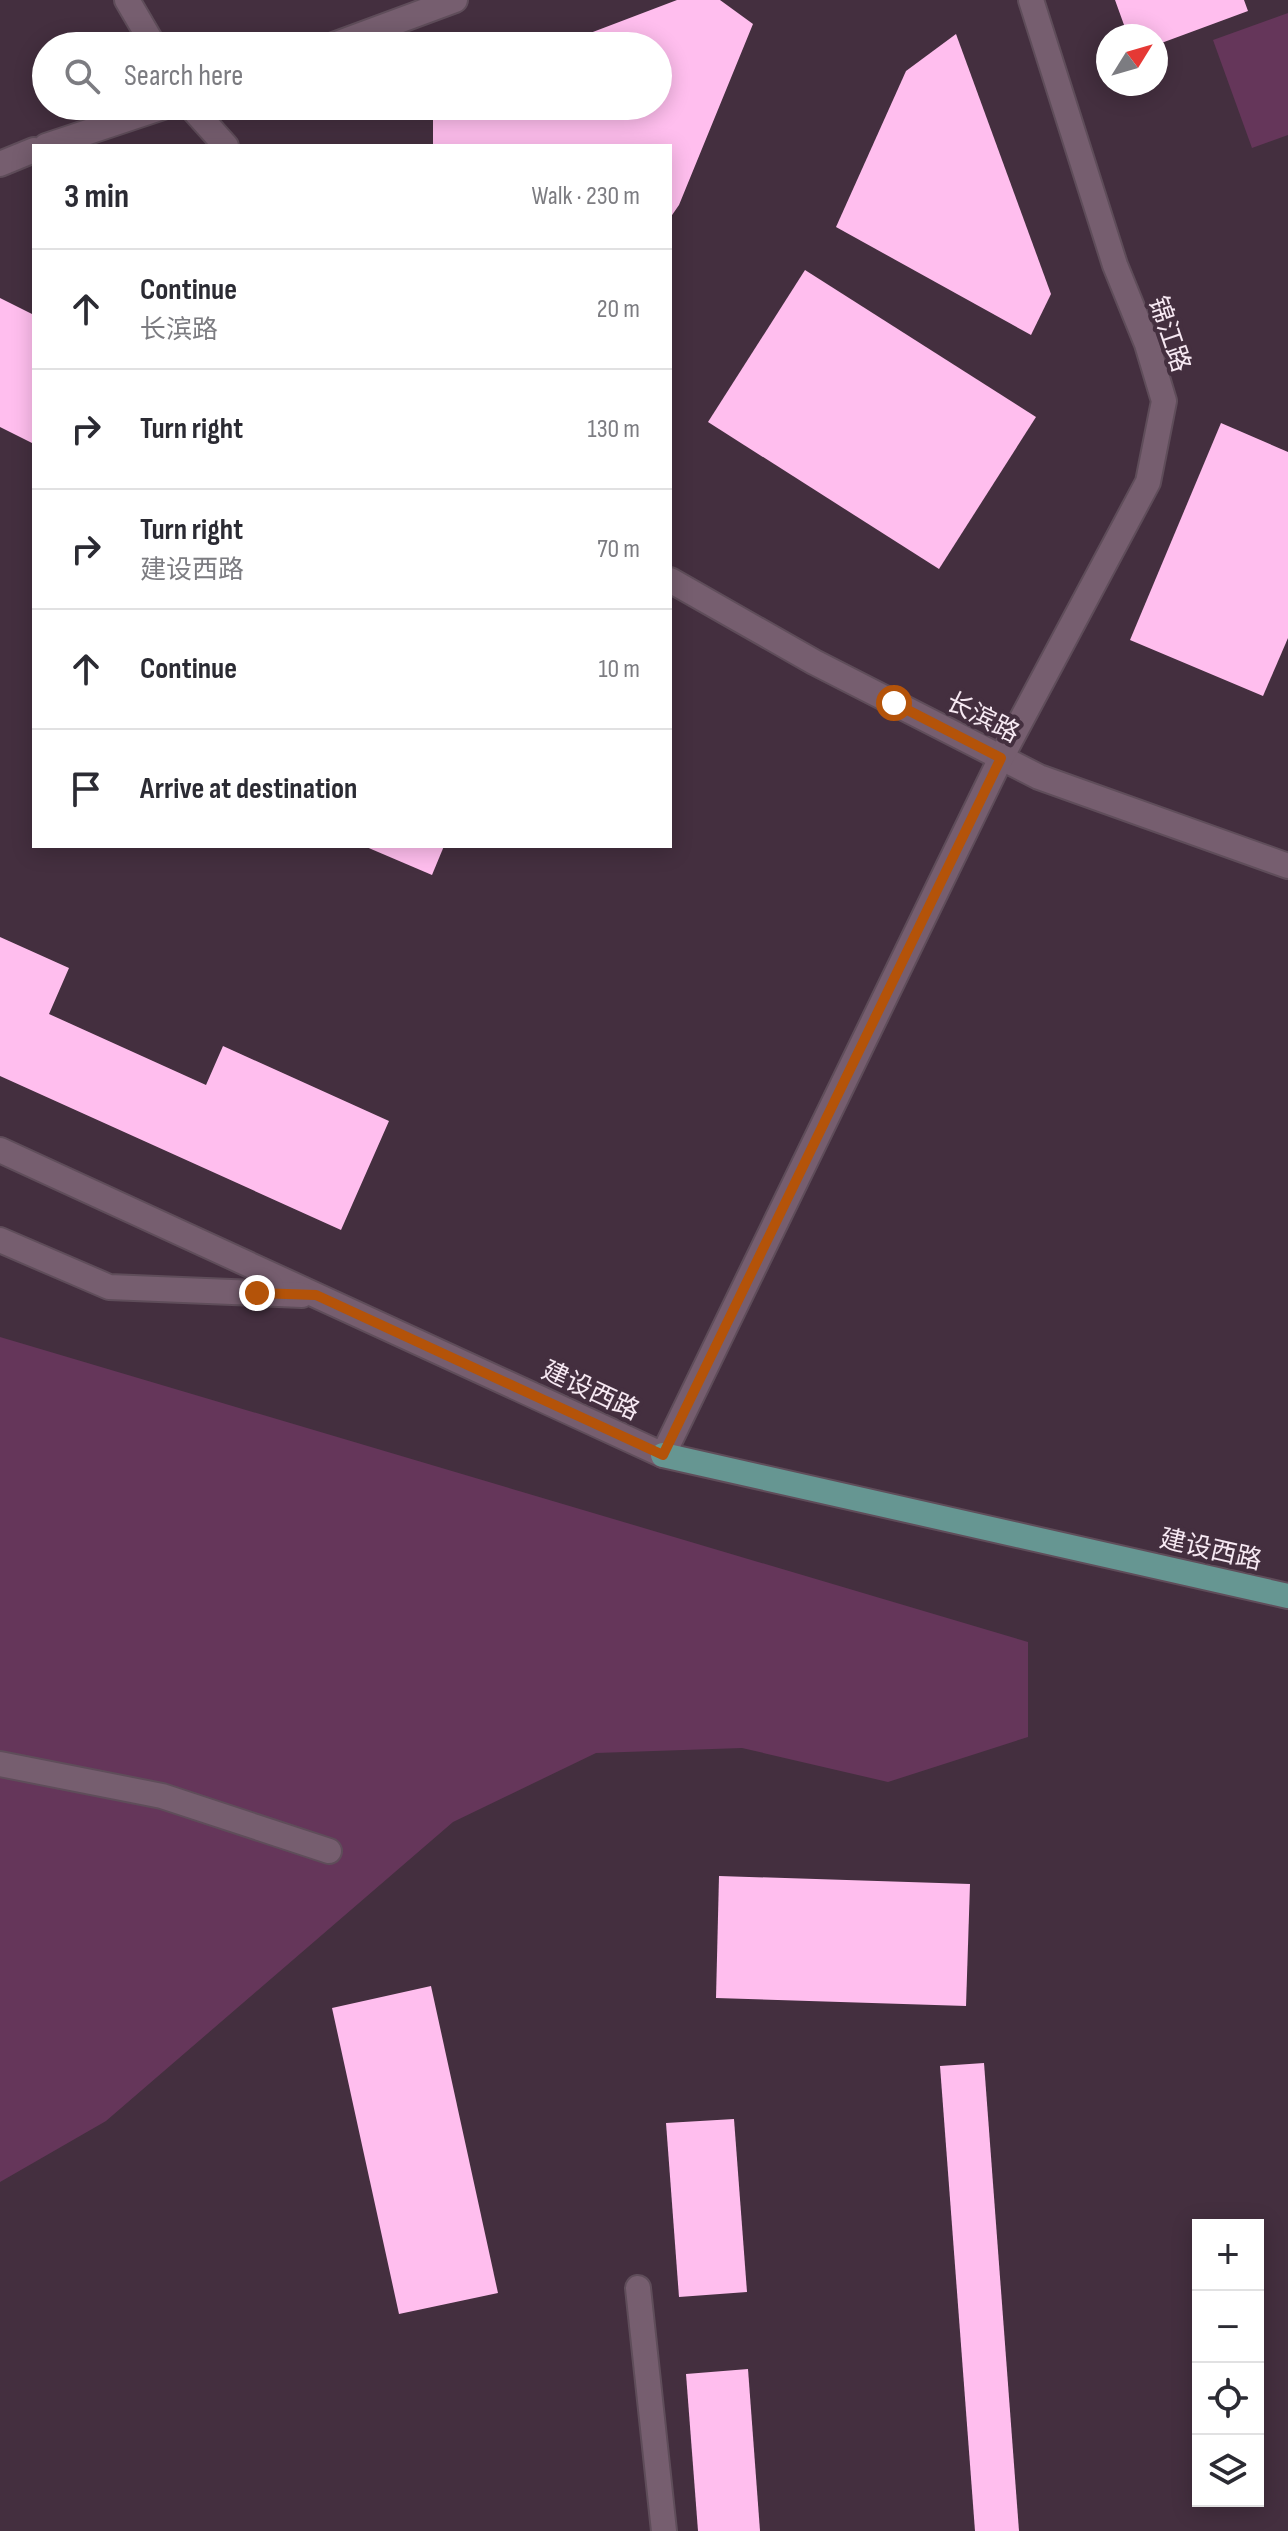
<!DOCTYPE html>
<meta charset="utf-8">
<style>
body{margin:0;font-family:"Sofia Sans Condensed","Noto Sans SC",sans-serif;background:#f7f7f7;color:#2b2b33}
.controls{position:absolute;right:24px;bottom:24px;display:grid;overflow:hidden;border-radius:0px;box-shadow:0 4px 20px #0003}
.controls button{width:72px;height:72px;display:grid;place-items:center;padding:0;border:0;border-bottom:2px solid #e1e1e2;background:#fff;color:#2b2b33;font:40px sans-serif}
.compass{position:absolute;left:1096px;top:24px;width:72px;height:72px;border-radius:50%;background:#fff;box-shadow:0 4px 20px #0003;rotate:53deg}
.stop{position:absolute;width:24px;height:24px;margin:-18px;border:6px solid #b45309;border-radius:50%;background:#fff}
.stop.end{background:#b45309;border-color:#fff;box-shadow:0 2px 8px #0008}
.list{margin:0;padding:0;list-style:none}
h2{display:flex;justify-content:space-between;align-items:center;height:104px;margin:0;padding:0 32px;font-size:34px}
h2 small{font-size:26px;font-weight:400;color:#7c7c81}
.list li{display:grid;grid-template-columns:52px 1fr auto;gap:24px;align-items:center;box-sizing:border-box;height:120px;padding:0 32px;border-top:2px solid #e1e1e2}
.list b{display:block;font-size:30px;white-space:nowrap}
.list p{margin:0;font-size:26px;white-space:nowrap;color:#7c7c81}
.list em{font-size:26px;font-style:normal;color:#7c7c81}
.icon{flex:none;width:44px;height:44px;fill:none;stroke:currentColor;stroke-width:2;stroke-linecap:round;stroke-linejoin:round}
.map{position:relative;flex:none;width:1288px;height:2531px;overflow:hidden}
.search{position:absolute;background:#fff;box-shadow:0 4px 20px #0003;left:32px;top:32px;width:640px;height:88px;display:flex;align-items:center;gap:20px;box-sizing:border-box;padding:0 28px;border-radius:44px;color:#7c7c81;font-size:30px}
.panel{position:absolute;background:#fff;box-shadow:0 4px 20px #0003;left:32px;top:144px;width:640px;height:704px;border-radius:0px}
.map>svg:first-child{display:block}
</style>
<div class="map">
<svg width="1288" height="2531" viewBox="0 0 1288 2531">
<rect width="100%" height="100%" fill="#442f3f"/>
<g fill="#65365a">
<polygon points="1288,13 1288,135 1252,148 1213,40"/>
<polygon points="0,1337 1028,1642 1028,1737 888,1782 742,1748 596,1753 453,1822 106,2121 0,2182"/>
</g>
<g fill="#ffbeee">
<polygon points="677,0 720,0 753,24 679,205 670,218 670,146 433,146 433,106 658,106 658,46 556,46"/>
<polygon points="1115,0 1244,0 1248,11 1156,45 1156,36 1128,36"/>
<polygon points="956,34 1051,294 1031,335 836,227 906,71"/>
<polygon points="805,270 1036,417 939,569 708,422"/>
<polygon points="0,298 34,315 34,444 0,427"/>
<polygon points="1221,423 1288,452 1288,638 1263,696 1130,640"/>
<polygon points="364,846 444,846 432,875"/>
<polygon points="0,937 69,968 49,1014 206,1085 223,1046 389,1121 341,1230 0,1076"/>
<polygon points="719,1876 970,1884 966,2006 716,1998"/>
<polygon points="431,1986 498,2293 399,2314 332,2008"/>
<polygon points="984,2063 1019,2531 975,2531 940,2066"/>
<polygon points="734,2119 747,2292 679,2297 666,2123"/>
<polygon points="748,2369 760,2531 698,2531 686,2374"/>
</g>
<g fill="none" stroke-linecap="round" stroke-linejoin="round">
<defs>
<g id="minor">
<polyline points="127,0 154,46"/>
<polyline points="331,46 455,0"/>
<polyline points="190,106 226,146"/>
<polyline points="46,146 166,106"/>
<polyline points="0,164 34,150"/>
<polyline points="670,580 814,662 1039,777 1288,866"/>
<polyline points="0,1150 663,1455 1001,758 1148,482 1164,401 1147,344 1115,265 1031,0"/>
<polyline points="0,1240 109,1287 302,1295"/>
<polyline points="0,1764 162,1796 329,1851"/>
<polyline points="638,2288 664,2531"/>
</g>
<polyline id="major" points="663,1455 1288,1596"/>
</defs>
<use href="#minor" stroke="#5f4d5a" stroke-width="28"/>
<use href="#major" stroke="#5f4d5a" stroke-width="28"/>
<use href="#minor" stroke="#765e6f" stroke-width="24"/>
<use href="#major" stroke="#669692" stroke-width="24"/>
</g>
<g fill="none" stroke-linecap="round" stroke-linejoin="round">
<polyline stroke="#b45309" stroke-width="10" points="257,1293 316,1295 663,1455 1001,758 894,703"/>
</g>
<g text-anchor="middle" stroke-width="8" stroke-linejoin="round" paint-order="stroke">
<g font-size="26" fill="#f6e8f2" stroke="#442f3f">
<text transform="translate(1170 334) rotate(71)" y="9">锦江路</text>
<text transform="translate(983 717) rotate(27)" y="9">长滨路</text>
<text transform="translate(591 1390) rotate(25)" y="9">建设西路</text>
<text transform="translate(1211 1549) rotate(13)" y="9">建设西路</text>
</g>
</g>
</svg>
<div class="controls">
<button>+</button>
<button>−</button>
<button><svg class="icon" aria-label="locate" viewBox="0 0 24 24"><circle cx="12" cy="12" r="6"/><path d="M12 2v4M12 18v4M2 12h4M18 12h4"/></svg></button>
<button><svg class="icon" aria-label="layers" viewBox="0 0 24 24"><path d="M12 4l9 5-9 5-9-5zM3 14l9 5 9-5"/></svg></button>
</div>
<svg class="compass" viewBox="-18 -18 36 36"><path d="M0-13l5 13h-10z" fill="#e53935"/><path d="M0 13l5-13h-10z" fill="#7c7c81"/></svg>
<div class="stop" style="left:894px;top:703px"></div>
<div class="stop end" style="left:257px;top:1293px"></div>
<div class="search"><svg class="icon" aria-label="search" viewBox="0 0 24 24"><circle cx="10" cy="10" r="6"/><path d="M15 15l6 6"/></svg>Search here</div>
<section class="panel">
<h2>3 min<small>Walk · 230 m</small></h2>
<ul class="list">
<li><svg class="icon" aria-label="ahead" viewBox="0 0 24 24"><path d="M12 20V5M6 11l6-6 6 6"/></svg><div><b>Continue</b><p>长滨路</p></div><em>20 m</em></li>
<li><svg class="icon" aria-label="right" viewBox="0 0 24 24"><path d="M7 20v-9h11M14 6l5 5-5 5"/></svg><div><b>Turn right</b></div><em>130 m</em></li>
<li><svg class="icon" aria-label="right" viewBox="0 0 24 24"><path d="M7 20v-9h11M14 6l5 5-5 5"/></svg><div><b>Turn right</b><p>建设西路</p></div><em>70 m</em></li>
<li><svg class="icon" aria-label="ahead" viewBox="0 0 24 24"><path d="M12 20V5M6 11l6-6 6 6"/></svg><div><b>Continue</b></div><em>10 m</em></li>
<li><svg class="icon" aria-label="arrive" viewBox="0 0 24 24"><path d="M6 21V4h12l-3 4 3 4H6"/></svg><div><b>Arrive at destination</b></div></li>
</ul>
</section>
</div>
